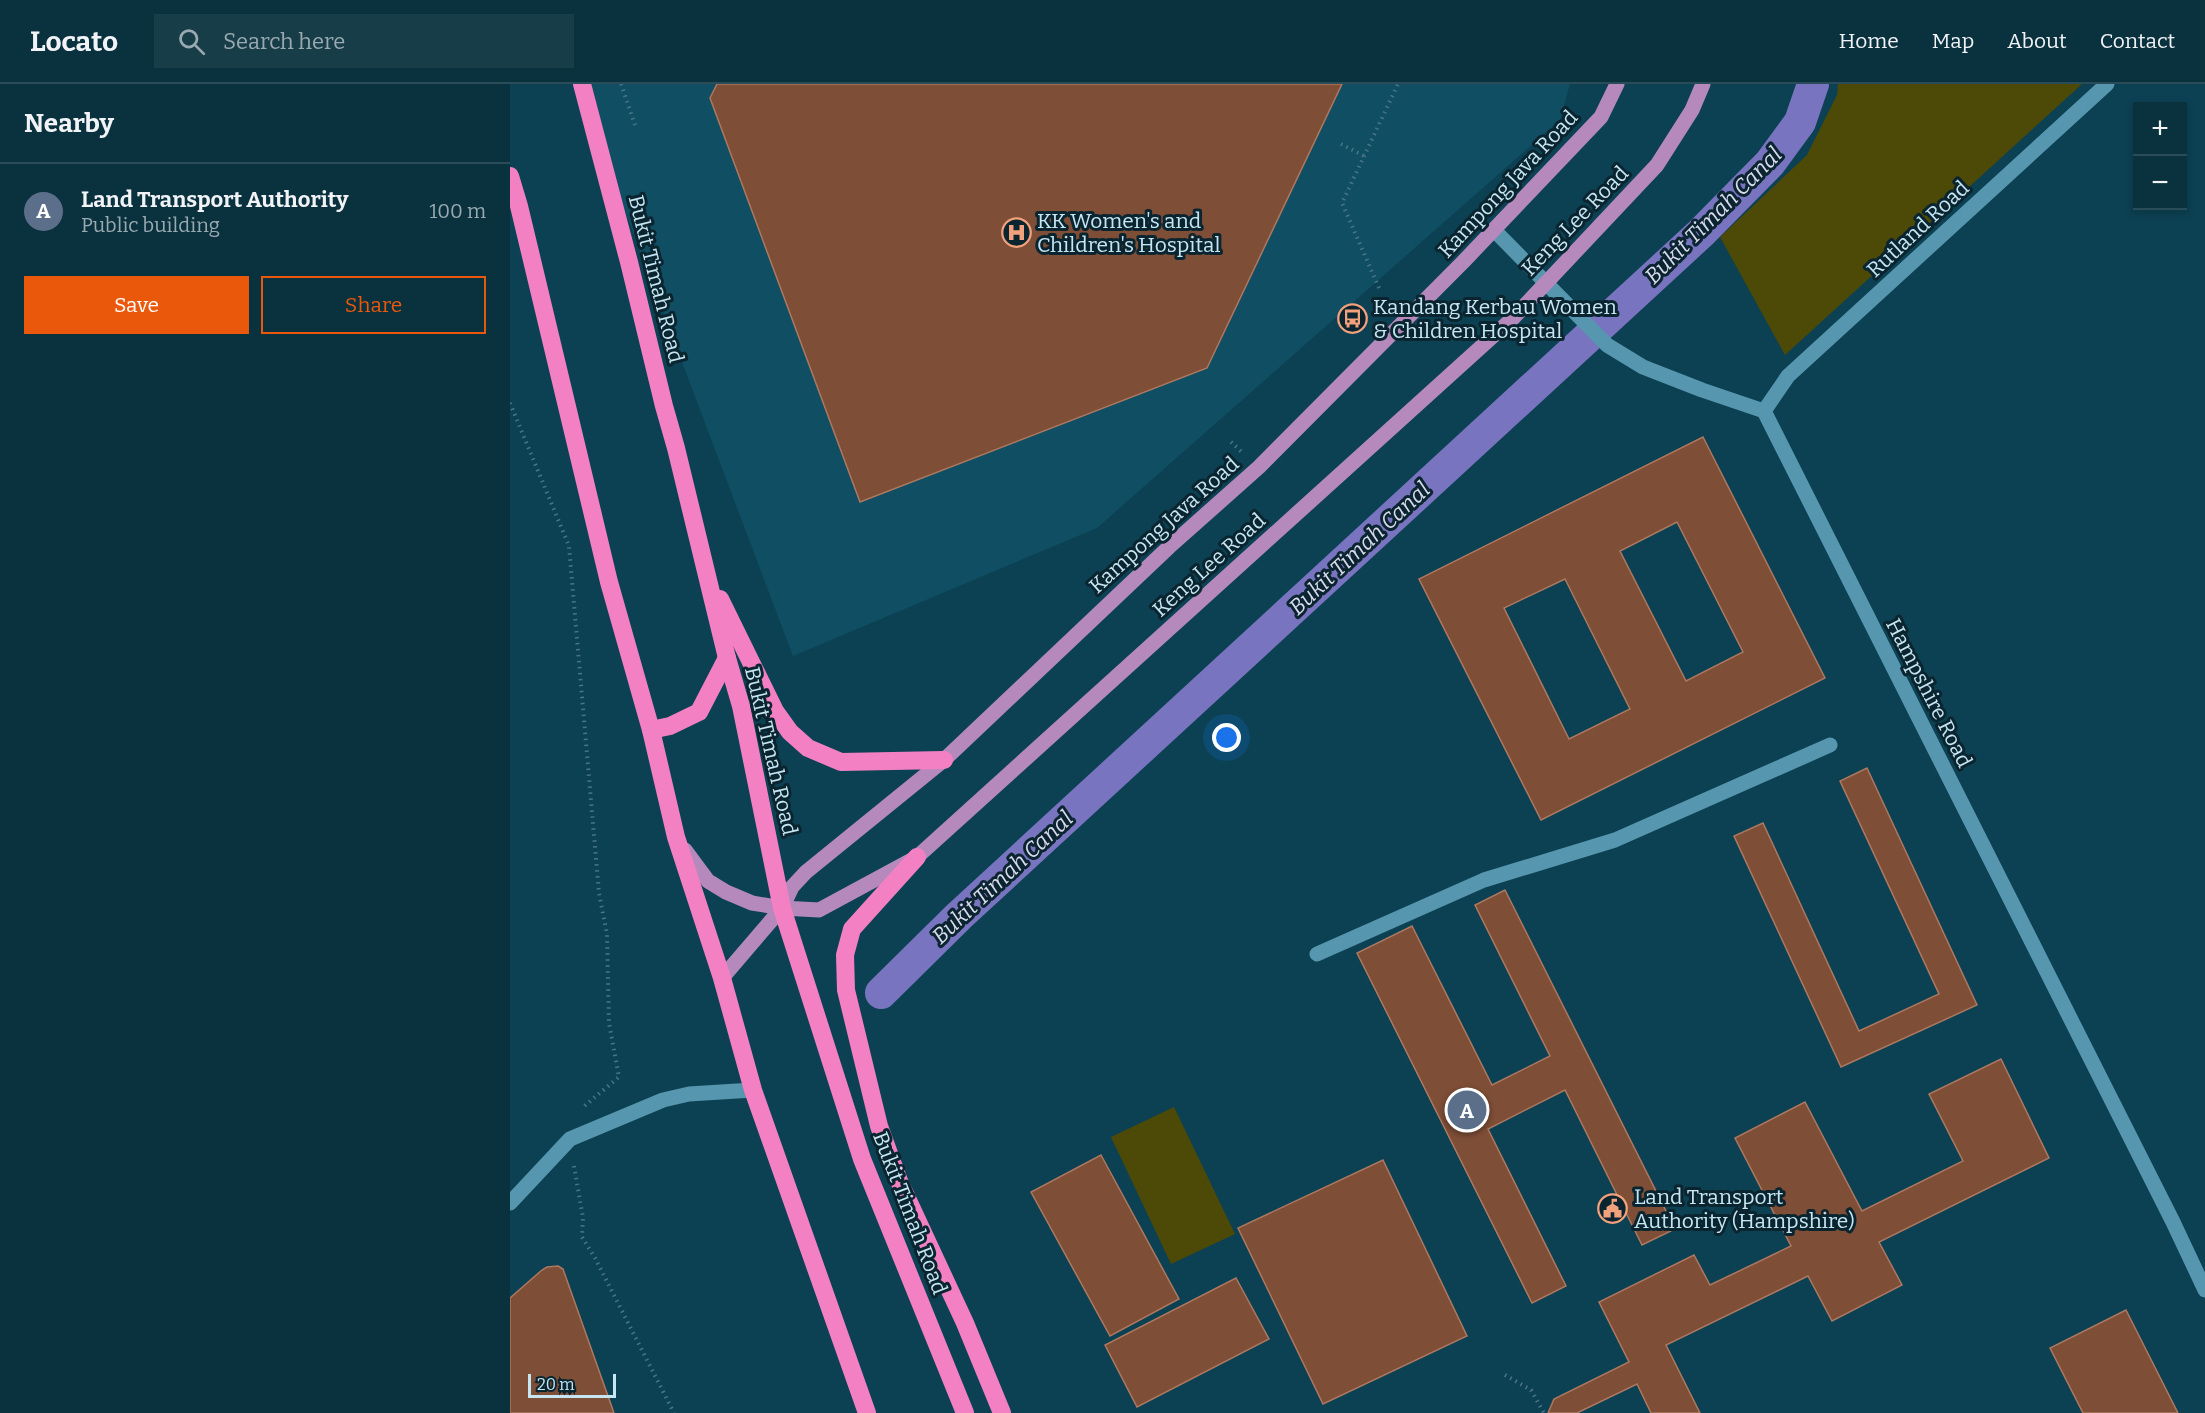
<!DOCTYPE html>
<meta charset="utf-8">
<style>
body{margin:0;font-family:Bitter,serif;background:#173d49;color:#f1f3f6}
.controls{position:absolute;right:18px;top:18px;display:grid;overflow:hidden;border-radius:0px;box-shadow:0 3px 9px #0003}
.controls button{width:54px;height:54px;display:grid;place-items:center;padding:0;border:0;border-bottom:2px solid #294c58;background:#09313e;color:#f1f3f6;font:30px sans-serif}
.scale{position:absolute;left:18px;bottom:15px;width:88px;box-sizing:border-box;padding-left:6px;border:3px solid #c6e6f3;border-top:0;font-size:16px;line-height:21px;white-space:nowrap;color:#c6e6f3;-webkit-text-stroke:4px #0a252f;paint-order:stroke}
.you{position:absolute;left:717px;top:654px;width:21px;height:21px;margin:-15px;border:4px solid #fff;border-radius:50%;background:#1a73e8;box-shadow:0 0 0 9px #1a73e833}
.badge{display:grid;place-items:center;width:39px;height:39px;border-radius:50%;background:#ea580c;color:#fff;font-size:20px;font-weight:700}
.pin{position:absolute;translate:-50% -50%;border:3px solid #fff;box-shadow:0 2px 6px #0006}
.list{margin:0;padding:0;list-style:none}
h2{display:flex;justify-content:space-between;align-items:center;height:78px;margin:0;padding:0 24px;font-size:26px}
h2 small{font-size:20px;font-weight:400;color:#99a9b0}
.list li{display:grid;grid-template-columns:39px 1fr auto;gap:18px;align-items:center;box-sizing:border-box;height:96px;padding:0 24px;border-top:2px solid #294c58}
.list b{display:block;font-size:22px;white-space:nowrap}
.list p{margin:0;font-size:20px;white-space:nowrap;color:#99a9b0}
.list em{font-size:20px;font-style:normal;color:#99a9b0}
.actions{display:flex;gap:12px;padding:18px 24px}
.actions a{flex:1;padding:14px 0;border:2px solid #ea580c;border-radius:0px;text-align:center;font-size:21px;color:#ea580c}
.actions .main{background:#ea580c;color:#fff}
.icon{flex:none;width:33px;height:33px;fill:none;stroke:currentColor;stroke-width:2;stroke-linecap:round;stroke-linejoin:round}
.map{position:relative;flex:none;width:1695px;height:1329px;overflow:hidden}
header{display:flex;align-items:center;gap:36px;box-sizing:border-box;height:84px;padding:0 30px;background:#09313e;border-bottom:2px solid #294c58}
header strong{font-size:28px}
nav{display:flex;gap:33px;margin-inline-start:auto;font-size:21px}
.search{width:420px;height:54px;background:#173d49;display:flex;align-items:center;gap:15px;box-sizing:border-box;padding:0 21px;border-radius:0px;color:#99a9b0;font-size:22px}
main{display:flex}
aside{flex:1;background:#09313e}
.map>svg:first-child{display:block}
</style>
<header>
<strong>Locato</strong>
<div class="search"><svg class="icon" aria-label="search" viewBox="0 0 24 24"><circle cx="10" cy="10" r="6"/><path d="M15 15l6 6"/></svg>Search here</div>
<nav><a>Home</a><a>Map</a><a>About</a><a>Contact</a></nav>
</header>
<main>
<aside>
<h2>Nearby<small></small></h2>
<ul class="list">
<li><span class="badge" style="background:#5c6f8a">A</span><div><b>Land Transport Authority</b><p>Public building</p></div><em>100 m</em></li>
</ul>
<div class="actions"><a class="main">Save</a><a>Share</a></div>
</aside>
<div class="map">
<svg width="1695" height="1329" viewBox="0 0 1695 1329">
<rect width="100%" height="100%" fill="#0c4153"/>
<polygon fill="#0f4e63" points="67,0 1060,0 1050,36 587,444 283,572"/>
<g fill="#4d4907">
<polygon points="1328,0 1572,0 1275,271 1210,153 1297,71 1327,11"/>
<polygon points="664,1023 725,1150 661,1180 601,1053"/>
</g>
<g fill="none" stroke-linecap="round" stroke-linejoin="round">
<polyline stroke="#7974bf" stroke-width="32" points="371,909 449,832 1191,149 1260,79 1290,38 1303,0"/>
</g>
<g fill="#7f4e37" stroke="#ad7860" stroke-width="1.5" fill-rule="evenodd">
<polygon points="207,0 832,0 697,284 350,418 200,14"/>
<path d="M 1193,353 L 1315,594 L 1031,736 L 909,495 ZM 1167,438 L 1233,568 L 1176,597 L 1110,467 ZM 1055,495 L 1120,625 L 1059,655 L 994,524 Z"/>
<polygon points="1357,684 1467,921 1331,983 1224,752 1253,739 1349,947 1429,910 1330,697"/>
<polygon points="995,806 1165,1145 1132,1161 1055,1006 978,1045 1056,1202 1022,1219 847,869 902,842 982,1001 1040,972 965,821"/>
<polygon points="1491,975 1539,1074 1369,1158 1392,1201 1322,1237 1298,1192 1156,1261 1190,1329 1141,1329 1127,1300 1067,1329 1038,1329 1044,1315 1119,1278 1089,1218 1184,1171 1200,1201 1281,1162 1225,1054 1295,1018 1352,1127 1453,1077 1419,1010"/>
<polygon points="591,1071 669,1215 600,1252 521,1108"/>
<polygon points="873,1076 957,1252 813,1320 728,1144"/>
<polygon points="48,1182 53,1185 104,1329 0,1329 0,1214 32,1186 37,1183"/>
<polygon points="726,1194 759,1255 627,1323 595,1261"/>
<polygon points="1616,1226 1668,1329 1573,1329 1540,1264"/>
</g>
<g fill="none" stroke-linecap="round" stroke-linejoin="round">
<g stroke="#477586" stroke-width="4" stroke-dasharray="1.5 4.5" stroke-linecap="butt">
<polyline points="111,0 125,41"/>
<polyline points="831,60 854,72"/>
<polyline points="869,204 832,119 888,0"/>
<polyline points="0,319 59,462 89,809 97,850 99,939 109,993 72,1024"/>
<polyline points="721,358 734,370"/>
<polyline points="64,1082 73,1134 72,1153 85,1174 164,1329"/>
<polyline points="995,1291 1021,1306 1034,1329"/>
</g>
<g stroke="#5696af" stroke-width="15">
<polyline points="984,146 1097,261 1133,283 1192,306 1254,327 1663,1138 1695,1206"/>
<polyline points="1254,327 1278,292 1597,0"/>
<polyline points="807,870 974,796 1105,756 1320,661"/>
<polyline points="0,1119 60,1055 153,1016 179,1010 243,1006"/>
</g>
<g stroke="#b589bc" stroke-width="15">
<polyline points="175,766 198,797 216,808 242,819 272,824 309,826 407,773 1003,234 1147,81 1182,26 1193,0"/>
<polyline points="212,894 272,824 282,803 296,788 434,676 659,463 749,383 953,178 1091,33 1107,0"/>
</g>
<g stroke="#f480c4" stroke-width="18">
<polyline points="72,0 119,178 154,322 166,364 217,574 231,622 272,824 352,1075 455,1329"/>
<polyline points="0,92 9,122 99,498 141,646 166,753 212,894 243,1006 357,1329"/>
<polyline points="210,515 265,627 280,648 298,664 331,678 434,676"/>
<polyline points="141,646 160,642 189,628 217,574"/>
<polyline points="407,773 342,845 335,871 336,906 369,1042 389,1097 455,1239 492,1329"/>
</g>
</g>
<defs>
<symbol id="hospital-ring" viewBox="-11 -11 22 22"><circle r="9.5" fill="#0a252f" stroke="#f1a17c" stroke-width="1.5"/><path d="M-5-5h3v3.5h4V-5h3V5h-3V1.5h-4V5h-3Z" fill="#f1a17c"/></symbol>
<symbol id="bus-ring" viewBox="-11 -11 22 22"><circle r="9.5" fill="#0a252f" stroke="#f1a17c" stroke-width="1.5"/><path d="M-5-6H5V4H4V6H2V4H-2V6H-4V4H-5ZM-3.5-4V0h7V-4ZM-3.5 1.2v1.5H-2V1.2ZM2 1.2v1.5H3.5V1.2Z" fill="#f1a17c"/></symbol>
<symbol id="civic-ring" viewBox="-11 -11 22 22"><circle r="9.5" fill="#0a252f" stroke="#f1a17c" stroke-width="1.5"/><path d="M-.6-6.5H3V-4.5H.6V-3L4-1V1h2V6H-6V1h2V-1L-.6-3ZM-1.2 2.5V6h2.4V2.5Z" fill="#f1a17c"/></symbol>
</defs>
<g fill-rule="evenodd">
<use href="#hospital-ring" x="490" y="132" width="33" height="33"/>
<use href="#bus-ring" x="826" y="218" width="33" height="33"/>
<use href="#civic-ring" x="1086" y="1108" width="33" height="33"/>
</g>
<g text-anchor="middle" stroke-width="6" stroke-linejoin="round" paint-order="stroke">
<g font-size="21" fill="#c6e6f3" stroke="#0a252f">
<text transform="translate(998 100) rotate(-47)" y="7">Kampong Java Road</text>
<text transform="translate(1065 137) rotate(-46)" y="7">Keng Lee Road</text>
<text transform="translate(1408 145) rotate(-43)" y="7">Rutland Road</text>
<text transform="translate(146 195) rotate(76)" y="7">Bukit Timah Road</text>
<text transform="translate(654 441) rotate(-42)" y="7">Kampong Java Road</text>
<text transform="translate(699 481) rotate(-42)" y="7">Keng Lee Road</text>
<text transform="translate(1419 609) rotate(63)" y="7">Hampshire Road</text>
<text transform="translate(261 667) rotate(77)" y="7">Bukit Timah Road</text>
<text transform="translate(400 1129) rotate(69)" y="7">Bukit Timah Road</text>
</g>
<g font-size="21" fill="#c6e6f3" stroke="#0a252f" text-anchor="start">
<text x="527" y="144">KK Women's and<tspan x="527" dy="24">Children's Hospital</tspan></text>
<text x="863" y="230">Kandang Kerbau Women<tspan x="863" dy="24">&amp; Children Hospital</tspan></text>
<text x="1124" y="1120">Land Transport<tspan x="1124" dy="24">Authority (Hampshire)</tspan></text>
</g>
<g font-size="22" font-style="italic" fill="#dadaef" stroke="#0a252f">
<text transform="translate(1203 131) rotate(-45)" y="8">Bukit Timah Canal</text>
<text transform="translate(849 464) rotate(-43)" y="8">Bukit Timah Canal</text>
<text transform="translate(492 793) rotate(-43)" y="8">Bukit Timah Canal</text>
</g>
</g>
</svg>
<div class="controls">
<button>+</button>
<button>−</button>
</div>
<div class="scale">20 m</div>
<div class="you"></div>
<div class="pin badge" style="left:957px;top:1026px;background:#5c6f8a">A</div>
</div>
</main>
